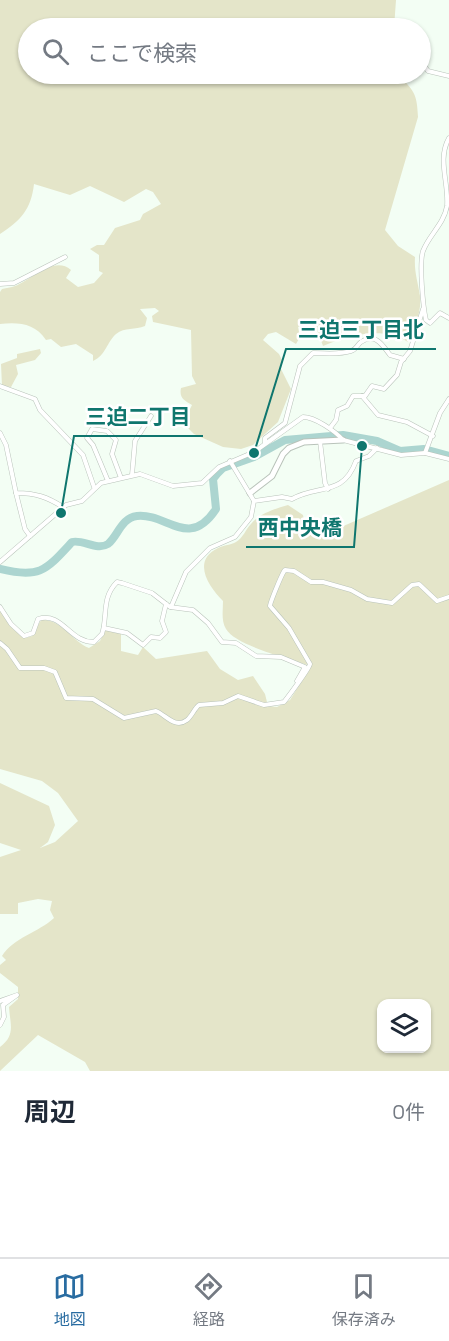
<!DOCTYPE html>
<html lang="ja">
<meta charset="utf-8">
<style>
body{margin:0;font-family:"Space Grotesk","Noto Sans JP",sans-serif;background:#f6f6f7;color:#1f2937}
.controls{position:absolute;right:18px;bottom:18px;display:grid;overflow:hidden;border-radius:12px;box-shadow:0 2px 4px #0004}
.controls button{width:54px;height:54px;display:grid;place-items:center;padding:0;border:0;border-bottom:2px solid #e0e1e3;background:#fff;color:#1f2937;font:30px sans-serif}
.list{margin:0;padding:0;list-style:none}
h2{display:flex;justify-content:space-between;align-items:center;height:78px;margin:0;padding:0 24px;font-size:26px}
h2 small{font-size:20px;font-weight:400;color:#747a83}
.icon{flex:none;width:33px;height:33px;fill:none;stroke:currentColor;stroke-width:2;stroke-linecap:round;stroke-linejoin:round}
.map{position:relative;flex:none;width:449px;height:1071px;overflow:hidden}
.search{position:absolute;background:#fff;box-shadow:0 2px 4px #0004;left:18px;right:18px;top:18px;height:66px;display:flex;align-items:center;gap:15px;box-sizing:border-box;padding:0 21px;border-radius:33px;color:#747a83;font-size:22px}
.sheet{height:186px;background:#fff}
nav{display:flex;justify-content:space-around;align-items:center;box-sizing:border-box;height:84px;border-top:2px solid #e0e1e3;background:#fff;font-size:16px;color:#747a83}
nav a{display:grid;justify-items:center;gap:3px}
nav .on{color:#296ca1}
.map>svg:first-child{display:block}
</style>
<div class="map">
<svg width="449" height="1071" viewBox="0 0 449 1071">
<rect width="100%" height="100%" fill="#f3fef4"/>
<g fill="#e4e5c9" fill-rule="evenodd">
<path d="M 0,0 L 396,0 L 394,28 L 28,28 L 28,74 L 398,74 C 413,91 417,91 418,117 L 385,230 L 398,246 L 415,257 C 414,272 418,282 420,296 C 422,312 414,328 408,342 C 382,326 350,335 323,346 L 316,327 L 302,325 L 298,327 L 300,337 L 296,344 L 276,332 L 268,334 L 263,340 L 279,354 L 282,360 L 281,369 L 291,389 L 278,422 L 253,445 L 241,449 L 223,447 L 194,434 L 188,428 L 189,411 L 192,405 C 184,400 179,398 181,388 L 196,384 L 192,376 L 191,330 L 153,322 L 152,316 L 159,311 L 155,308 L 140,309 L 147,318 L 145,326 C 135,330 125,327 116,334 C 107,342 106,355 93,361 L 93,355 L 76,344 L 61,347 L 51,339 L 46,340 C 35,323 18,322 0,324 L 0,292 L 2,289 C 5,288 9,288 12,287 C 29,283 53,254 71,270 L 66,278 L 78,287 L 94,283 L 103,273 L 99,271 L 99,255 L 90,249 L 97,245 L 104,245 L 115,228 L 140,220 L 143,214 L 161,204 L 153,192 L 146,189 L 124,202 L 90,186 L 70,195 L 34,184 C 31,210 21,220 0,234 Z"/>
<polygon points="40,349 41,353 35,360 16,365 18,374 11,387 2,386 1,364 17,358 17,354"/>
<path d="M 449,480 L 449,1071 L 90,1071 L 85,1062 L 38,1035 L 0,1071 L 0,1047 C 16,1035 10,1024 9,1007 L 18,999 L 18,987 L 0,973 L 0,965 L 6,960 L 2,956 C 13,938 39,932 54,918 L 50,910 L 52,901 L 38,899 L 18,903 L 18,914 L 0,914 L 0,857 L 21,850 L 0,843 L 0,783 L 49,806 L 55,825 L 48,842 L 40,848 L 55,842 L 78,821 L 58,793 L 42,781 L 0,769 L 0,610 L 13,629 L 25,638 L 32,636 L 41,620 C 61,618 72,641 89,648 L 100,641 L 106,629 L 121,633 L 121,651 L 138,655 L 143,647 L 156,659 L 207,651 L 220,669 L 238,680 L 253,676 L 265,694 L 268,706 L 277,707 L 290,700 L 311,666 C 291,659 236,646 226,629 C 221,621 223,610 223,601 C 209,587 191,561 218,548 C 224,545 231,545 236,542 C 243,538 246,529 251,524 C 260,513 275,509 288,505 L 303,515 L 306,531 L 316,538 ZM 382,1004 L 426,1004 L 426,1048 L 382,1048 Z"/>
</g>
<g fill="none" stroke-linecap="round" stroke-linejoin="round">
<path stroke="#acd5d0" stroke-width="8" d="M 0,569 C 40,579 46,570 72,542 C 83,539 97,551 108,544 C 118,536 121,518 137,516 C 167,513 189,550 216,509 L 213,479 L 217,474 L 223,468 L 254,457 L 285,440 L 343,435 L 377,441 L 400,451 L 424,449 L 449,456"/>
<defs>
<g id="minor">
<polyline points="420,60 428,71 449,76"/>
<path d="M 449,138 C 437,159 449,183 447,206 C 444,224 429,235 423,251 C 419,263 423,307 426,320 L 430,323 L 440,313 L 449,318"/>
<polyline points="0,284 14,283 65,257"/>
<polyline points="0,386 35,399 40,410 83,455 94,487"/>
<polyline points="362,396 378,415 407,422 433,436"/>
<polyline points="330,428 336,420 338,410 347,406 353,396 365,396 372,386 384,389 397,375 401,362 410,351 423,309"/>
<path d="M 0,433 L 6,445 L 16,493 C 36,493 47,497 63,507"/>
<polyline points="320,441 325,483 328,489"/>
<path d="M 265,443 L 265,438 L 285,423 L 300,366 L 313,353 C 326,353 338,355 351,351 C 356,350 357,345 361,342 C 376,332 383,346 390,355 L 404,359"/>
<polyline points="425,453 440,413 449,399"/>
<polyline points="230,461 254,501"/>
<polyline points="132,475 135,441 151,416"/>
<polyline points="108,481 93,445 87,438 92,429 107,431 116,440 112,454 121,478"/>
<polyline points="16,493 25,529 30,536"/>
<path d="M 0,562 L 66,505 L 82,501 L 101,483 L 140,474 L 173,486 L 202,483 L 219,467 L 254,452 L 303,417 C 315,417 335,431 343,440 L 401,455 L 425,453 L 449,459"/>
<path d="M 0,607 L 11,624 L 24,636 L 33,633 L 38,619 C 62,611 70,643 94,642 L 102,634 C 108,616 101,598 117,582 L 122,583 L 152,593 L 170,607 L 193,610 L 208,623 L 222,642 L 236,643 L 256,656 L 281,657 L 305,667 L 297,681"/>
<path d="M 171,607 L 186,572 L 210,548 L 235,537 L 251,517 L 254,501 L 282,497 L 292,499 C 318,484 343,497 356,461 L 369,456 L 377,448"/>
<polyline points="104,628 127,633 143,645 151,637 160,638 166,632 162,621 166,604"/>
<path d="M 0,643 L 7,649 L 20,668 L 44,668 L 55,672 L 66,698 L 93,699 L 124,718 L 156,711 C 166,715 175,729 187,720 C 192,716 194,709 199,705 L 223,703 L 238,696 L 264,705 L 284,702 C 288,697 309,669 310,664 L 289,628 L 270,606 C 270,603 282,573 285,570 L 294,571 L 311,582 L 323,582 L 351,590 L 367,599 L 392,603 L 412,585 L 419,584 L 437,601 L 449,597"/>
<polyline points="0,1001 17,995 3,1005 4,1017 0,1025"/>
</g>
<polyline id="tertiary" points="250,493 272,476 283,454 289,448 304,442 343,440"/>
</defs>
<use href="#minor" stroke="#b9c3ba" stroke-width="5"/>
<use href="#tertiary" stroke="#b9c3ba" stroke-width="7"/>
<use href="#minor" stroke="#fff" stroke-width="4"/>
<use href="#tertiary" stroke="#fff" stroke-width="5"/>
</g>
<path fill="none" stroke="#0f766e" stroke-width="2" d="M254 453L286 349H436M61 513L74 436H203M362 446L354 547H246"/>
<g fill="#0f766e" stroke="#fff" stroke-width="2">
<circle cx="254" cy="453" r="6"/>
<circle cx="61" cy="513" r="6"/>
<circle cx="362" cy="446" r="6"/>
</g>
<g font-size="21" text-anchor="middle" font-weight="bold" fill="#0f766e" stroke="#fff" stroke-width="5" stroke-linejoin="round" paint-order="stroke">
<text x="361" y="337">三迫三丁目北</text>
<text x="138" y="424">三迫二丁目</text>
<text x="300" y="535">西中央橋</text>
</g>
</svg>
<div class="controls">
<button><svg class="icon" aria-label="layers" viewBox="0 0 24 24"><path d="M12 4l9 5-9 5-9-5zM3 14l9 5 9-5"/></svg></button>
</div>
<div class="search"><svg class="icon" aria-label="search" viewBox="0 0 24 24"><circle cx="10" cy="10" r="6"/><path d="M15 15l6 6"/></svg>ここで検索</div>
</div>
<section class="sheet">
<h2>周辺<small>0件</small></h2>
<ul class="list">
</ul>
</section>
<nav>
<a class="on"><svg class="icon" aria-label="map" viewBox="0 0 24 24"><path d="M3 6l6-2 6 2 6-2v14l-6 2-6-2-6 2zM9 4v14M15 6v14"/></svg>地図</a>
<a><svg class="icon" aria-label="directions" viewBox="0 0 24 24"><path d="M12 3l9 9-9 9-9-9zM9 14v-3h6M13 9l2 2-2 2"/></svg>経路</a>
<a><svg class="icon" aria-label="saved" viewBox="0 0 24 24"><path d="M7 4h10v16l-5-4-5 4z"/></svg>保存済み</a>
</nav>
